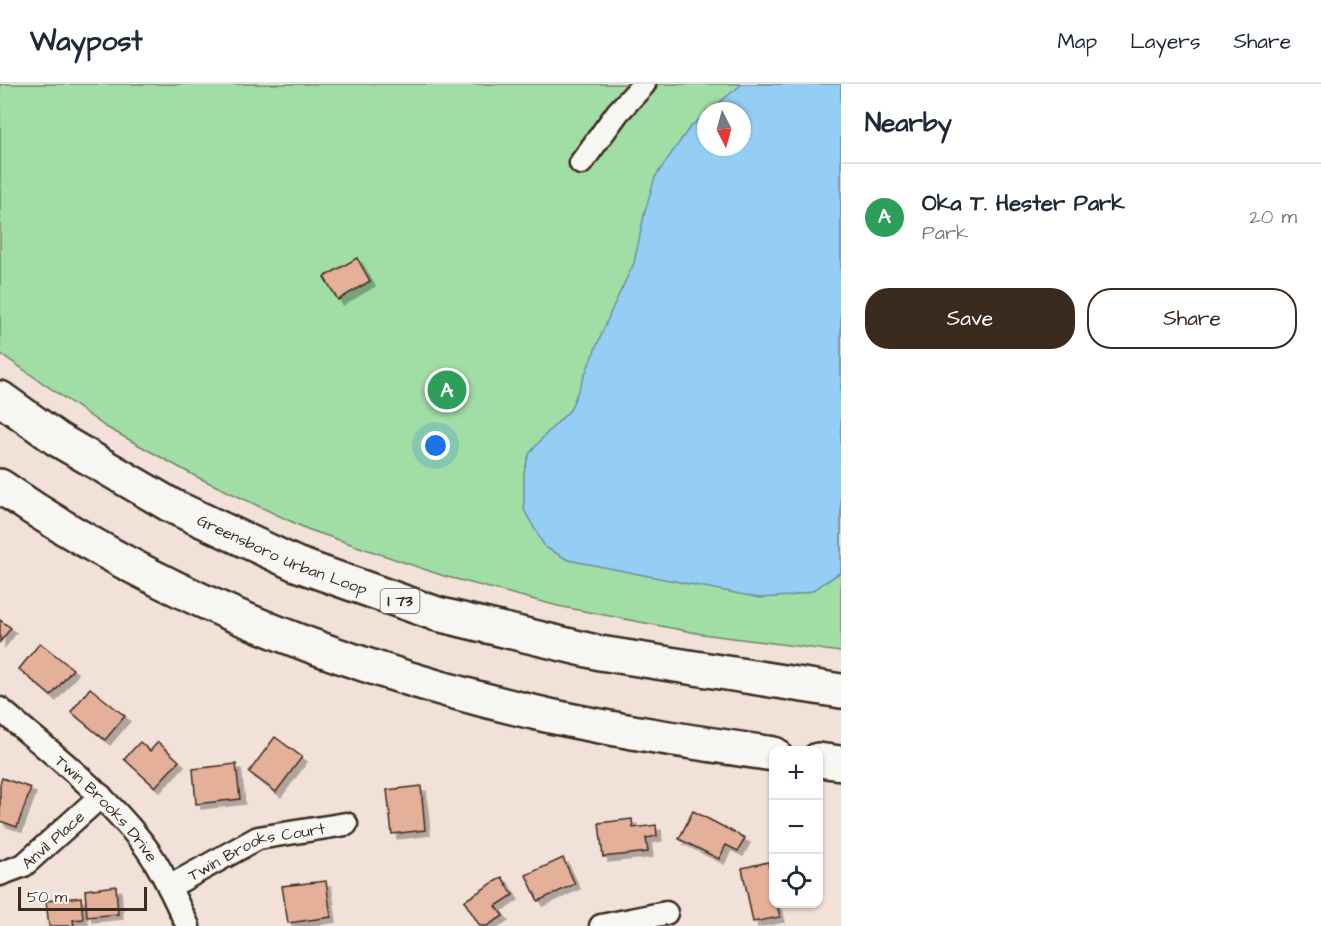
<!DOCTYPE html>
<meta charset="utf-8">
<style>
body{margin:0;font-family:"Architects Daughter",sans-serif;background:#f2f2f3;color:#1f2937}
.controls{position:absolute;right:18px;bottom:18px;display:grid;overflow:hidden;border-radius:12px;box-shadow:0 2px 4px #0004}
.controls button{width:54px;height:54px;display:grid;place-items:center;padding:0;border:0;border-bottom:2px solid #e0e1e3;background:#fff;color:#1f2937;font:30px sans-serif}
.compass{position:absolute;left:697px;top:18px;width:54px;height:54px;border-radius:50%;background:#fff;box-shadow:0 2px 4px #0004;rotate:174deg}
.scale{position:absolute;left:18px;bottom:15px;width:129px;box-sizing:border-box;padding-left:6px;border:3px solid #3b2a1e;border-top:0;font-size:16px;line-height:21px;white-space:nowrap;color:#3b2a1e;-webkit-text-stroke:4px #f6f6f2;paint-order:stroke}
.you{position:absolute;left:436px;top:362px;width:21px;height:21px;margin:-15px;border:4px solid #fff;border-radius:50%;background:#1a73e8;box-shadow:0 0 0 9px #1a73e833}
.badge{display:grid;place-items:center;width:39px;height:39px;border-radius:50%;background:#3b2a1e;color:#fff;font-size:20px;font-weight:700}
.pin{position:absolute;translate:-50% -50%;border:3px solid #fff;box-shadow:0 2px 6px #0006}
.list{margin:0;padding:0;list-style:none}
h2{display:flex;justify-content:space-between;align-items:center;height:78px;margin:0;padding:0 24px;font-size:26px}
h2 small{font-size:20px;font-weight:400;color:#747a83}
.list li{display:grid;grid-template-columns:39px 1fr auto;gap:18px;align-items:center;box-sizing:border-box;height:108px;padding:0 24px;border-top:2px solid #e0e1e3}
.list b{display:block;font-size:22px;white-space:nowrap}
.list p{margin:0;font-size:20px;white-space:nowrap;color:#747a83}
.list em{font-size:20px;font-style:normal;color:#747a83}
.actions{display:flex;gap:12px;padding:18px 24px}
.actions a{flex:1;padding:14px 0;border:2px solid #3b2a1e;border-radius:24px;text-align:center;font-size:21px;color:#3b2a1e}
.actions .main{background:#3b2a1e;color:#fff}
.icon{flex:none;width:33px;height:33px;fill:none;stroke:currentColor;stroke-width:2;stroke-linecap:round;stroke-linejoin:round}
.map{position:relative;flex:none;width:841px;height:842px;overflow:hidden}
header{display:flex;align-items:center;gap:36px;box-sizing:border-box;height:84px;padding:0 30px;background:#fff;border-bottom:2px solid #e0e1e3}
header strong{font-size:28px}
nav{display:flex;gap:33px;margin-inline-start:auto;font-size:21px}
main{display:flex}
aside{flex:1;background:#fff}
.map>svg:first-child{display:block}
</style>
<header>
<strong>Waypost</strong>
<nav><a>Map</a><a>Layers</a><a>Share</a></nav>
</header>
<main>
<div class="map">
<svg width="841" height="842" viewBox="0 0 841 842">
<defs>
<filter id="shadow"><feDropShadow dx="5" dy="5" stdDeviation="0" flood-color="#0004"/></filter>
</defs>
<rect width="100%" height="100%" fill="#f1e1d8"/>
<filter id="ink" filterUnits="userSpaceOnUse"><feTurbulence type="fractalNoise" baseFrequency=".0167" numOctaves="2"/><feDisplacementMap in="SourceGraphic" scale="12" xChannelSelector="R" yChannelSelector="G"/><feConvolveMatrix kernelMatrix="1 2 1 2 8 2 1 2 1" color-interpolation-filters="sRGB"/></filter>
<g filter="url(#ink)">
<path fill="#a1dea6" stroke="#6e8462" stroke-width="1.5" fill-rule="evenodd" d="M 0,0 L 841,0 L 841,568 L 702,550 L 558,522 L 444,492 L 307,445 L 195,392 L 106,343 L 0,269 ZM 706,27 L 742,27 L 742,63 L 706,63 Z"/>
<polygon fill="#94cef4" stroke="#708c9e" stroke-width="1.5" points="742,0 841,0 841,488 812,507 791,512 760,514 568,476 545,463 524,426 524,388 529,370 545,351 570,326 612,225 634,179 645,127 655,93 690,43 706,30 706,63 742,63 742,27 709,27"/>
<g fill="#e5b09a" stroke="#3b2a1e" stroke-width="1.5" filter="url(#shadow)">
<polygon points="357,174 370,197 338,216 324,193"/>
<polygon points="0,536 11,544 0,558"/>
<polygon points="40,559 73,585 51,612 19,585"/>
<polygon points="90,604 125,632 105,656 71,628"/>
<polygon points="275,653 302,673 276,708 249,688"/>
<polygon points="140,658 150,667 158,658 179,677 155,703 124,675"/>
<polygon points="236,680 240,715 196,720 193,685"/>
<polygon points="2,694 31,704 17,743 0,737 0,700"/>
<polygon points="421,702 425,746 392,750 387,706"/>
<polygon points="693,727 745,754 738,767 726,761 719,775 679,755"/>
<polygon points="632,735 633,744 656,741 657,752 646,754 648,768 603,773 599,739"/>
<polygon points="563,774 575,800 538,817 526,791"/>
<polygon points="768,778 774,804 774,820 777,820 780,833 753,838 742,784"/>
<polygon points="502,793 513,811 496,822 503,832 487,842 480,842 464,817"/>
<polygon points="326,797 331,833 288,839 282,802"/>
<polygon points="116,802 118,830 87,833 85,806"/>
<polygon points="81,813 83,835 73,836 74,842 49,842 46,817"/>
</g>
<g fill="none" stroke-linecap="round" stroke-linejoin="round">
<defs>
<g id="minor">
<polyline points="581,79 618,28 644,0"/>
<path id="s1" d="M 0,625 C 49,667 101,706 141,757 C 161,782 174,814 188,842"/>
<path id="s2" d="M 0,790 L 24,781 L 101,712"/>
<path id="s3" d="M 169,803 L 258,754 L 346,740"/>
<polyline points="601,842 666,829"/>
</g>
<g id="highway">
<path id="s4" d="M 0,314 L 57,355 L 172,422 L 296,480 L 437,530 L 600,569 L 841,607"/>
<path d="M 0,402 C 164,516 356,588 550,632 C 623,648 699,659 774,670"/>
<polyline points="818,676 841,679"/>
</g>
</defs>
<use href="#minor" stroke="#3b2a1e" stroke-width="27"/>
<use href="#highway" stroke="#3b2a1e" stroke-width="38"/>
<use href="#minor" stroke="#f6f6f2" stroke-width="22"/>
<use href="#highway" stroke="#f6f6f2" stroke-width="33"/>
</g>
</g>
<g text-anchor="middle" stroke-width="4.5" stroke-linejoin="round" paint-order="stroke">
<rect fill="#f6f6f2" stroke="#73675e" stroke-width="1.5" x="380.5" y="505" width="39" height="24" rx="4.5"/>
<g font-size="15" font-weight="bold" fill="#3b2a1e">
<text x="400" y="522">I 73</text>
</g>
<g font-size="16" fill="#3b2a1e" stroke="#f6f6f2">
<text dy="6" stroke="none"><textPath href="#s4" startOffset="324">Greensboro Urban Loop</textPath></text>
<text dy="6" stroke="none"><textPath href="#s1" startOffset="146">Twin Brooks Drive</textPath></text>
<text dy="6" stroke="none"><textPath href="#s2" startOffset="64">Anvil Place</textPath></text>
<text dy="6" stroke="none"><textPath href="#s3" startOffset="96">Twin Brooks Court</textPath></text>
</g>
</g>
</svg>
<div class="controls">
<button>+</button>
<button>−</button>
<button><svg class="icon" aria-label="locate" viewBox="0 0 24 24"><circle cx="12" cy="12" r="6"/><path d="M12 2v4M12 18v4M2 12h4M18 12h4"/></svg></button>
</div>
<svg class="compass" viewBox="-18 -18 36 36"><path d="M0-13l5 13h-10z" fill="#e53935"/><path d="M0 13l5-13h-10z" fill="#747a83"/></svg>
<div class="scale">50 m</div>
<div class="you"></div>
<div class="pin badge" style="left:447px;top:306px;background:#2e9e5b">A</div>
</div>
<aside>
<h2>Nearby<small></small></h2>
<ul class="list">
<li><span class="badge" style="background:#2e9e5b">A</span><div><b>Oka T. Hester Park</b><p>Park</p></div><em>20 m</em></li>
</ul>
<div class="actions"><a class="main">Save</a><a>Share</a></div>
</aside>
</main>
